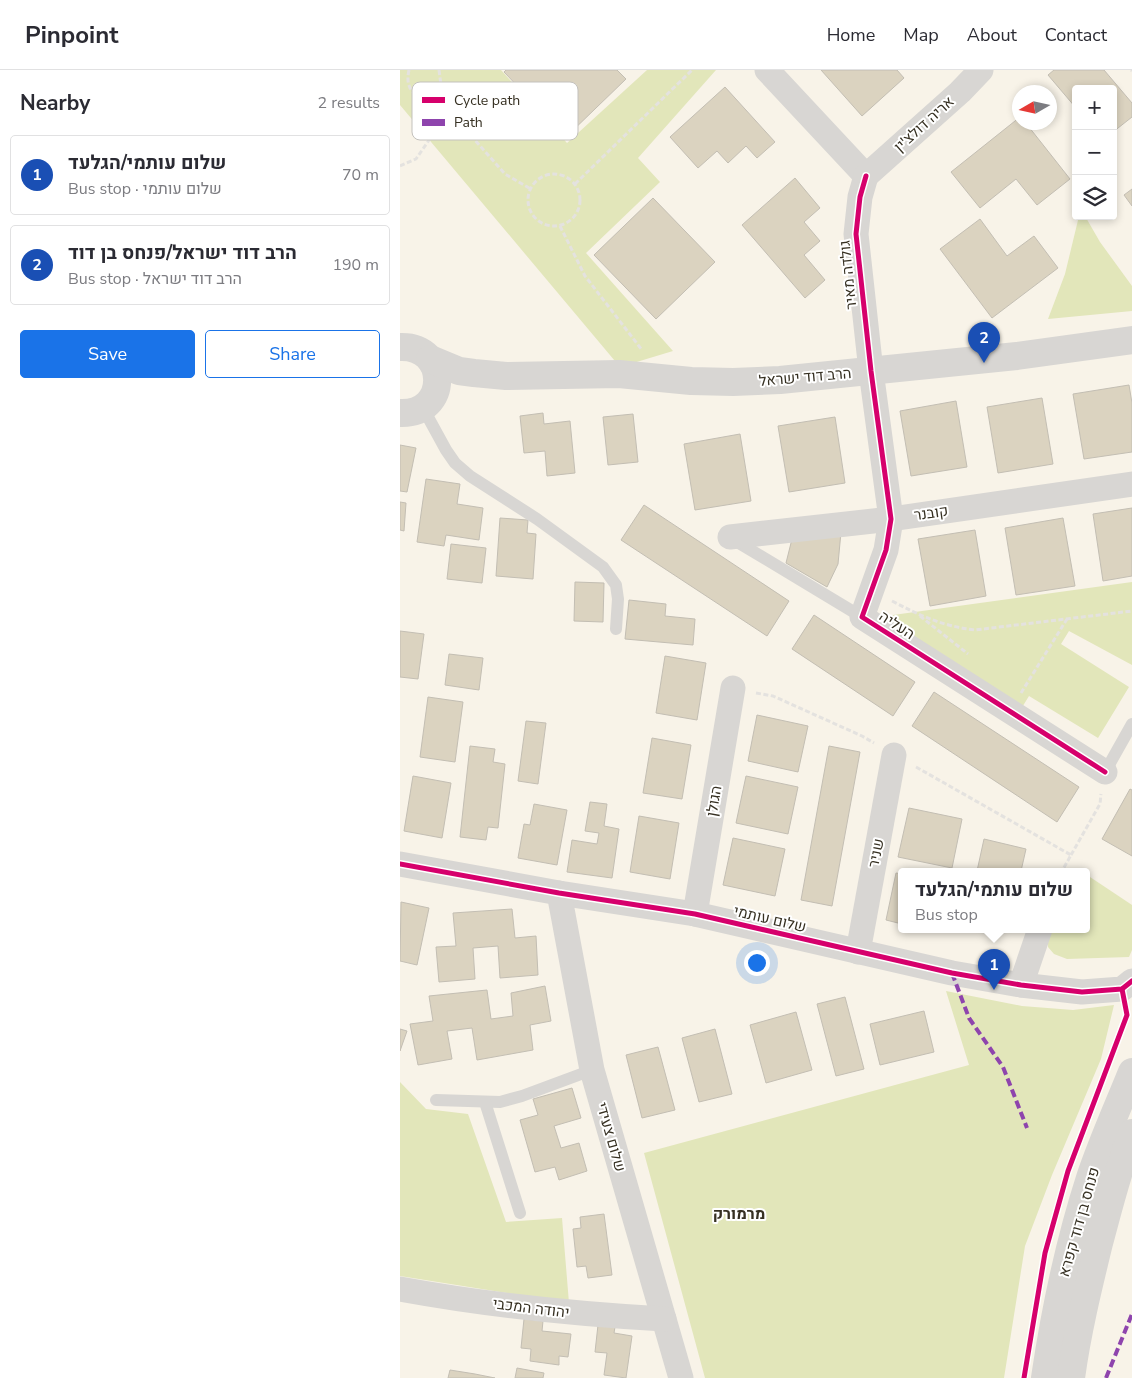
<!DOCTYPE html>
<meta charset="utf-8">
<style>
body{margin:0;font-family:"Nunito Sans",Heebo,sans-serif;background:#f7f7f7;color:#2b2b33}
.controls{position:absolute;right:15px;top:15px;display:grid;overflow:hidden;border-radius:5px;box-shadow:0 2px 8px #0003}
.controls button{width:45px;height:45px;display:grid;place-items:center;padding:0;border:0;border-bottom:1px solid #e1e1e2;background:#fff;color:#2b2b33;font:25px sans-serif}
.compass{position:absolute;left:612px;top:15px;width:45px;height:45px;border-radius:50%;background:#fff;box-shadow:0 2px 8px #0003;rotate:261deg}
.you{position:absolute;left:356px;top:892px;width:18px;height:18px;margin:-12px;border:4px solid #fff;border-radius:50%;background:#1a73e8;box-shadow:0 0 0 8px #1a73e833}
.badge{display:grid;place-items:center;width:32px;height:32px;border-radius:50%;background:#1a73e8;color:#fff;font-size:16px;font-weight:700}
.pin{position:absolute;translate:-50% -41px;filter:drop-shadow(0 1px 2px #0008)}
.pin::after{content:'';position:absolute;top:26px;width:18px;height:15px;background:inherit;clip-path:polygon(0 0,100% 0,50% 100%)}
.popup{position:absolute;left:498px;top:798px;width:192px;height:65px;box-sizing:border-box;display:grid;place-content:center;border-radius:5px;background:#fff;filter:drop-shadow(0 1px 4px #0005);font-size:16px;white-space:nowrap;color:#7c7c81}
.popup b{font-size:19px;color:#2b2b33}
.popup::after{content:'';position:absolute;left:50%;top:100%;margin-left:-10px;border:10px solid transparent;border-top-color:#fff}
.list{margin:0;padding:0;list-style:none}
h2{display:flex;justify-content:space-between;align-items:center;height:65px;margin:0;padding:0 20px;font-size:21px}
h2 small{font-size:16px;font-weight:400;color:#7c7c81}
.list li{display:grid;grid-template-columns:32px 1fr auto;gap:15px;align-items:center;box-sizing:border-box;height:80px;margin:0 10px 10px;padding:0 10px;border:1px solid #e1e1e2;border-radius:5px}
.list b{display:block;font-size:19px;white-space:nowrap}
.list p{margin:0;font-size:16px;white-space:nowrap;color:#7c7c81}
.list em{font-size:16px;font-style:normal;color:#7c7c81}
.actions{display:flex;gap:10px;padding:15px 20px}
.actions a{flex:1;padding:11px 0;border:1px solid #1a73e8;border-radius:5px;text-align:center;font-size:18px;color:#1a73e8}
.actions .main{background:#1a73e8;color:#fff}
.icon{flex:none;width:28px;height:28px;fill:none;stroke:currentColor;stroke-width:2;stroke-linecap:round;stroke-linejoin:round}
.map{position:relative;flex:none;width:732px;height:1308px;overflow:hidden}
header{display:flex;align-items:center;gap:30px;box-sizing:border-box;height:70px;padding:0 25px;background:#fff;border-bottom:1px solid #e1e1e2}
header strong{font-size:24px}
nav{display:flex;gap:28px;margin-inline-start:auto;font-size:18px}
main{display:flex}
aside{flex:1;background:#fff}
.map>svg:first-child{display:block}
</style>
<header>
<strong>Pinpoint</strong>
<nav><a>Home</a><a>Map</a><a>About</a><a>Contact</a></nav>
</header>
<main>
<aside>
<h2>Nearby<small>2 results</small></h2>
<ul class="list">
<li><span class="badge" style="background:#1a4fb4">1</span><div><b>שלום עותמי/הגלעד</b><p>Bus stop · שלום עותמי</p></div><em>70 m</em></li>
<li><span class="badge" style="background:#1a4fb4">2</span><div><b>הרב דוד ישראל/פנחס בן דוד</b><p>Bus stop · הרב דוד ישראל</p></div><em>190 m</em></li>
</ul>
<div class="actions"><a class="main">Save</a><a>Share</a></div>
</aside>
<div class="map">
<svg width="732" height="1308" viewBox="0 0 732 1308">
<rect width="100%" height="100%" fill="#f8f3e8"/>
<g fill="#e2e6ba">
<polygon points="0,0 101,0 167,73 247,0 316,0 238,88 260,112 186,183 273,281 220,297 0,35"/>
<polygon points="679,146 685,146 700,172 732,216 732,241 648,249 665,204"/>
<polygon points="732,512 732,595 669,561 661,574 729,617 698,668 629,626 621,639 485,551 493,545"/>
<polygon points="687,805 732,835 732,880 729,887 667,889 654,884 648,877 648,869 652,859 686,859"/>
<polygon points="546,921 622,936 673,940 714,935 701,989 652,1105 625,1176 604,1308 305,1308 244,1083 569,995"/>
<polygon points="0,1012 26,1039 68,1044 106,1152 162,1148 169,1233 0,1206"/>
</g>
<g fill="#dbd3c0" stroke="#c3beb3">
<polygon points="106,0 217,0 226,9 166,67 104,2"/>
<polygon points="421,0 497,0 504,8 462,46"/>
<polygon points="654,0 704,0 732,33 732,47 713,62 713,19 676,19 676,38 648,5"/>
<polygon points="325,17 375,72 357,88 346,76 328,93 317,81 298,98 270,67"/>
<polygon points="620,47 620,52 625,52 670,109 637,135 616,109 580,138 551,102"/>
<polygon points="395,108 420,138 404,152 420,171 404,185 425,210 405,228 342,155"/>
<polygon points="732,119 732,136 724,125"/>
<polygon points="253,128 315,192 256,249 194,185"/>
<polygon points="580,149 607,186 634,166 658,198 592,248 540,179"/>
<polygon points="729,315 732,333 732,382 684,389 673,324"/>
<polygon points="642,328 653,394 598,403 587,337"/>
<polygon points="556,331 567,397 511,406 500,341"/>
<polygon points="143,343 144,354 170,351 175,403 147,406 145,381 124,383 120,346"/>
<polygon points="233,344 238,392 208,395 203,347"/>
<polygon points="435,347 445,413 389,422 378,356"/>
<polygon points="340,364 351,431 295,440 284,374"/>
<polygon points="0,375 16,378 7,422 0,421"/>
<polygon points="26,409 60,414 57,434 83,438 79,470 46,465 44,476 17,472"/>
<polygon points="0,432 6,433 4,461 0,460"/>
<polygon points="244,435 389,531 367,566 221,470"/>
<polygon points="732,438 732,506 703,511 693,444"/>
<polygon points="100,448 128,450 127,463 136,464 133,509 96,506"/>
<polygon points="663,448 675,516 616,525 605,458"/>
<polygon points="575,460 586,526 530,536 518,469"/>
<polygon points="441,462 438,494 427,517 386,493 392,469"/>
<polygon points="51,474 86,478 82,513 47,509"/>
<polygon points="175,512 204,513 203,552 174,551"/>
<polygon points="229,530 266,534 265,546 295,549 293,575 225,569"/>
<polygon points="414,545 515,612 493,646 392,579"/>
<polygon points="0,561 24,564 18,609 0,607"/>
<polygon points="49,584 83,588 79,620 45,615"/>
<polygon points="265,586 306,593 297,650 256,643"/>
<polygon points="534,622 679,717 657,752 512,656"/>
<polygon points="28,627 63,632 55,692 20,687"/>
<polygon points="357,645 408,656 398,702 348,691"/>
<polygon points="126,651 146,653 138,714 118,711"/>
<polygon points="252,668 291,675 282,729 243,723"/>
<polygon points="70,676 95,679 93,692 105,694 98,758 88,757 86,770 60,767"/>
<polygon points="429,676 460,682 432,836 401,830"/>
<polygon points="13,706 51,713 42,768 4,761"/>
<polygon points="346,706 398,717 388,764 336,753"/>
<polygon points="730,719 732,720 732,786 702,769"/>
<polygon points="190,732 207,734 204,756 219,759 212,808 167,802 172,770 197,774 199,763 185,761"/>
<polygon points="134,734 167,740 157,795 118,788 124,754 130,755"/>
<polygon points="509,738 562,749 552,798 498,787"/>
<polygon points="239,746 279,753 270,809 230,802"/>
<polygon points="333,768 385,779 375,826 323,815"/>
<polygon points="584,769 626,779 621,801 577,801"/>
<polygon points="496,803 502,804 502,854 486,850"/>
<polygon points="1,832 29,838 17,895 0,891"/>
<polygon points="112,839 115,868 136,866 138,905 100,908 98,876 73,878 75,909 39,912 36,877 56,876 53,843"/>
<polygon points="578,859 595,859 594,862"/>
<polygon points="145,916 151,951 130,955 133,980 77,990 72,958 47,961 52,989 18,995 10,954 33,951 29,926 87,920 91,949 113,946 111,923"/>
<polygon points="445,927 464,999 436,1006 417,934"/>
<polygon points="524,941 534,982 480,995 470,954"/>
<polygon points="396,942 412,1000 366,1013 350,955"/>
<polygon points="0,959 7,961 0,981"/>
<polygon points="315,959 332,1024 299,1032 282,968"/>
<polygon points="258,977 275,1040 242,1048 226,985"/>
<polygon points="172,1018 181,1048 154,1056 161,1078 179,1073 187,1101 159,1110 155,1097 135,1102 120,1050 138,1045 133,1029"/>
<polygon points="204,1144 212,1205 188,1208 186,1196 177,1197 173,1159 181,1158 180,1147"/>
<polygon points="124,1249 143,1251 142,1261 171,1264 168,1287 159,1286 159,1295 130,1291 131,1279 121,1278"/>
<polygon points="198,1255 215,1257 214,1263 232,1266 226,1308 204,1305 207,1283 195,1282"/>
<polygon points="117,1298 144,1303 143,1308 115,1308"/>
<polygon points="50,1300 75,1304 95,1308 48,1308"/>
</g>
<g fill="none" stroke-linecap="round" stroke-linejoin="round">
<g stroke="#e4e2df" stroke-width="3" stroke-dasharray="5 2.5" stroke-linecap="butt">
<path d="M 9,0 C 3,26 24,31 44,30"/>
<polyline points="39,0 41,15 49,41 105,104 131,119"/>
<polyline points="731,0 732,1"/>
<polyline points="0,96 16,89 49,41"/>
<circle cx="154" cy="130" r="26"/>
<polyline points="175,114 292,0"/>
<polyline points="160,156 185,206 242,280"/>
<path d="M 492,531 C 521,546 542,556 575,560 L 732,541"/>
<polyline points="520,546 568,584"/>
<polyline points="356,623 373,626 462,666 474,673"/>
<polyline points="621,623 667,549"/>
<polyline points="516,697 671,785 662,801"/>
<polyline points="671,785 700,734 701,724"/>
</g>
<g stroke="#d8d6d3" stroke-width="12">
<polyline points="23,338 46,380 55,393 70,406 137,449 203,497 216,515 218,529 216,559"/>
<polyline points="334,470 462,547"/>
<polyline points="705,702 732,654"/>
<polyline points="36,1030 100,1032 122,1026 192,1000"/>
<polyline points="85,1032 120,1143"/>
</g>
<g stroke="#d8d6d3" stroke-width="25">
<polyline points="367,0 466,106"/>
<polyline points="466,106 460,127 456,164 471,301 491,449 486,480 462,547 705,702"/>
<polyline points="466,106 560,22 581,0"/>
<polyline points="330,467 491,449 732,414"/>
<polyline points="0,794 159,823 295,844 552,903 621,915 682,922 722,919 732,911"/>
<polyline points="159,823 192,1000 281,1308"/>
<polyline points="295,844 333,618"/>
<polyline points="458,882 494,685"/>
<polyline points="621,915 640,859"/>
<path d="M 0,1219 C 87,1235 175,1244 264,1249"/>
</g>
<g stroke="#d8d6d3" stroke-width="28">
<path d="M 0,277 C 49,275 50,345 0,343"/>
<polyline points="30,289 59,301 74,303 106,306 219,304 291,311 333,312 380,310 617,286 732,270"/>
</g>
<g stroke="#d8d6d3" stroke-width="28">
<path d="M 645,1308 C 655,1240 669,1173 690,1108 C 702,1072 718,1037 732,1002"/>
<path d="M 671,1308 C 677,1263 688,1218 699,1173 C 709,1136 718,1099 732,1063"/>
</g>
<g stroke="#8e44ad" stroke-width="4" stroke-dasharray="8 4" stroke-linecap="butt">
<polyline points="552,903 569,948 603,997 627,1058"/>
<polyline points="706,1308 732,1244"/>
</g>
<defs>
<g id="cycleway">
<polyline points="466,106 460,127 456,164 471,301 491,449 486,480 462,547 705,702"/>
<polyline points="0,794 159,823 295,844 552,903 621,915 682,922 722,919 732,911"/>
<polyline points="624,1308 645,1183 668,1101 727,945 722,919"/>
</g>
</defs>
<use href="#cycleway" stroke="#fff" stroke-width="8"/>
<use href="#cycleway" stroke="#d6006c" stroke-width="5"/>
</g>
<g text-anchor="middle" stroke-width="4" stroke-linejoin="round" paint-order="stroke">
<g font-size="15" fill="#363022" stroke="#fff">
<text transform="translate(524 54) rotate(-42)" y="5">אריה דולצ'ין</text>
<text transform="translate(448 205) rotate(-96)" y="5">גולדה מאיר</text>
<text transform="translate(405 307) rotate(-5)" y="5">הרב דוד ישראל</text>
<text transform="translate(531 443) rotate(-8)" y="5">קובנר</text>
<text transform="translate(497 555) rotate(33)" y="5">העליה</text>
<text transform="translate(314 731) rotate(-80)" y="5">הגולן</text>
<text transform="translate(476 783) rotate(-79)" y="5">שניר</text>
<text transform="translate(370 849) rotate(13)" y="5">שלום עותמי</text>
<text transform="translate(211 1067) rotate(74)" y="5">שלום צעידי</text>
<text transform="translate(679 1152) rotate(-74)" y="5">פנחס בן דוד קפרא</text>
<text transform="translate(131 1238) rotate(7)" y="5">יהודה המכבי</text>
</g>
<g font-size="16" font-weight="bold" fill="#363022" stroke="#fff">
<text x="339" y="1149">מרמורק</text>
</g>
</g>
<rect x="12" y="12" width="166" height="58" rx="8" fill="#fff" stroke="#c3c1bd" stroke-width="1"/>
<rect x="22" y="27" width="23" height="6" fill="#d6006c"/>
<rect x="22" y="49" width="23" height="7" fill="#8e44ad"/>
<g font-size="14" fill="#363022">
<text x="54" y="35">Cycle path</text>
<text x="54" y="57">Path</text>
</g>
</svg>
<div class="controls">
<button>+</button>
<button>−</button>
<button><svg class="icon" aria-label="layers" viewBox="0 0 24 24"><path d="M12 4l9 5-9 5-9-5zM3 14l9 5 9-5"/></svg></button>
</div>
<svg class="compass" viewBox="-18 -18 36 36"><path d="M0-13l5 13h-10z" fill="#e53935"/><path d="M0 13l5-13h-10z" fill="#7c7c81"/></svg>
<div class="you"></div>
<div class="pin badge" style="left:594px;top:920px;background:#1a4fb4">1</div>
<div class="popup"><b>שלום עותמי/הגלעד</b>Bus stop</div>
<div class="pin badge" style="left:584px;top:293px;background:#1a4fb4">2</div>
</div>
</main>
